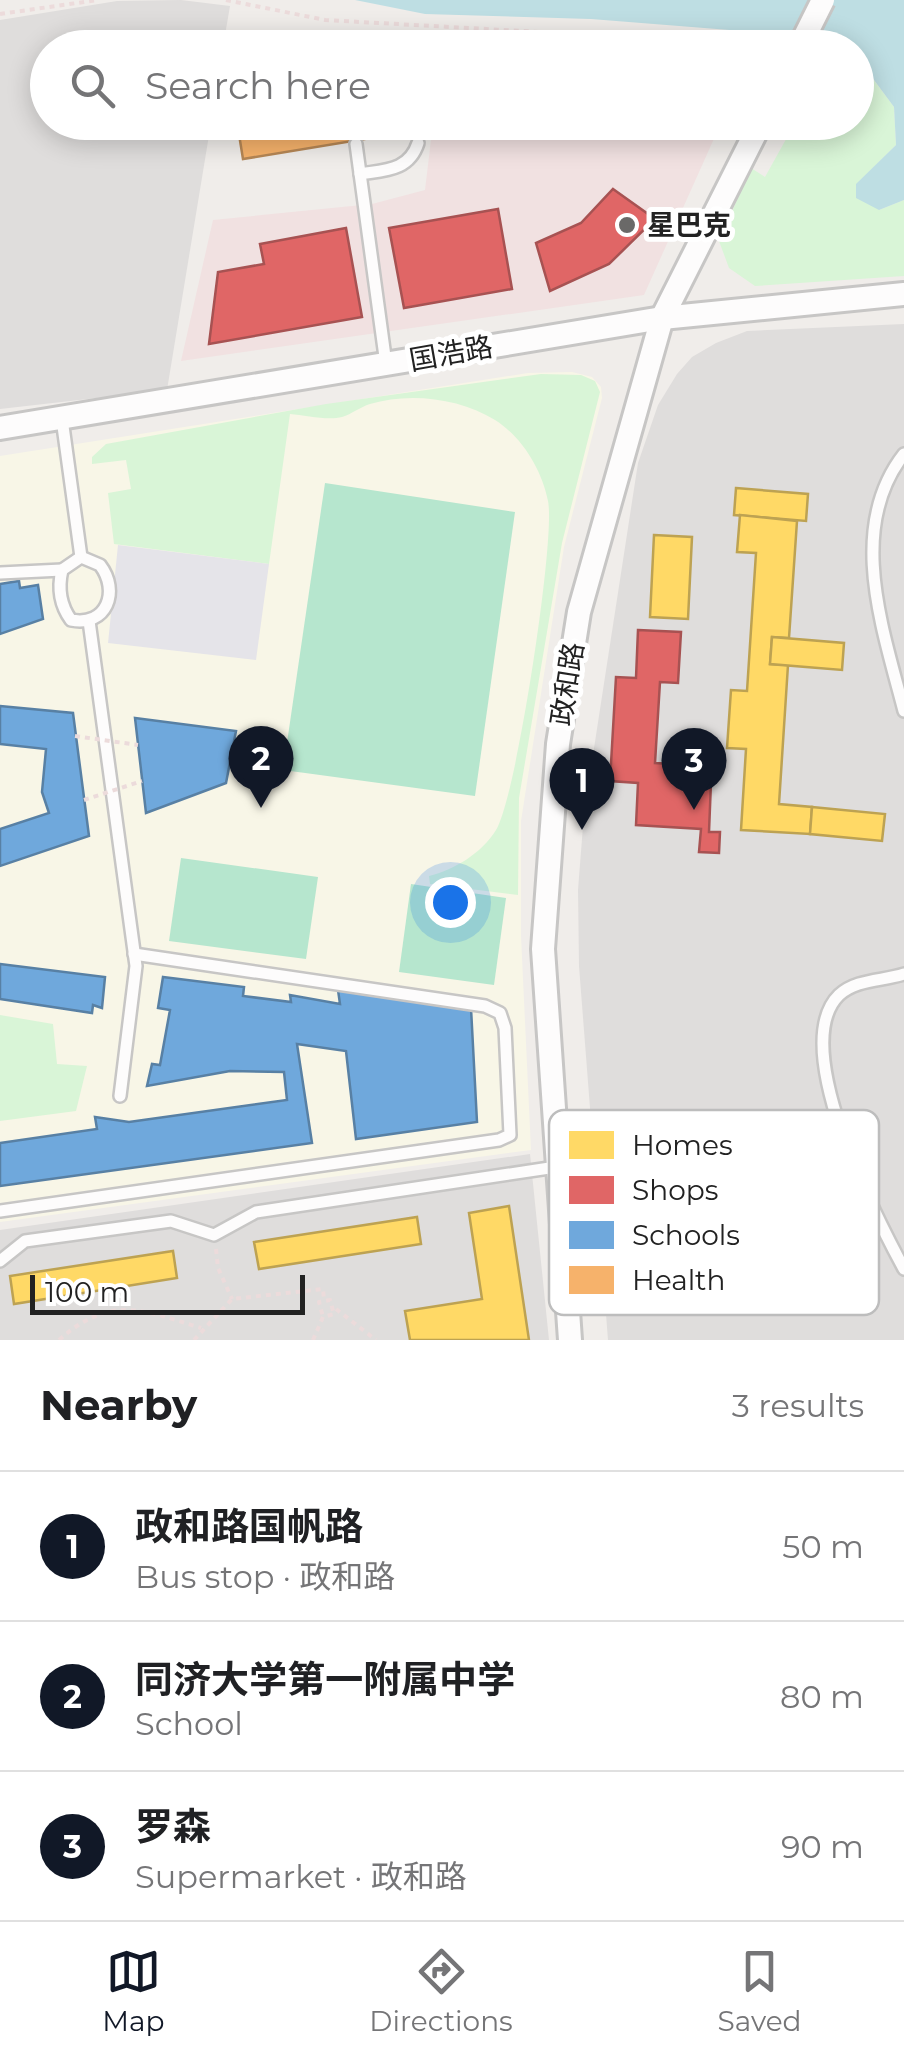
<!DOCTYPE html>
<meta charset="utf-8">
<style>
body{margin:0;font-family:Montserrat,"Noto Sans SC",sans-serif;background:#f2f2f2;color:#202124}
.scale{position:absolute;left:30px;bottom:25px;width:275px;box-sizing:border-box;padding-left:10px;border:5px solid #222;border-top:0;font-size:28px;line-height:35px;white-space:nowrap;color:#222;-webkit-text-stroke:8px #fff;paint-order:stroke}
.you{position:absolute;left:450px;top:902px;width:35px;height:35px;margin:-25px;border:8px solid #fff;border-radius:50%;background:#1a73e8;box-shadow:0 0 0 15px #1a73e833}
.badge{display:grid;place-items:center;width:65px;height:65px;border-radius:50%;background:#111827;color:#fff;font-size:32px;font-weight:700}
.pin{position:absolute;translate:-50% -82px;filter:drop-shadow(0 2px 5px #0008)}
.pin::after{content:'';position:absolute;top:52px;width:35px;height:30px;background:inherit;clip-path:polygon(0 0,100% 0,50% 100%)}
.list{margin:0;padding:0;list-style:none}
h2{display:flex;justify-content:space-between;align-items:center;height:130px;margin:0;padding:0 40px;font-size:42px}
h2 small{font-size:32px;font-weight:400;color:#757577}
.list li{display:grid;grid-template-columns:65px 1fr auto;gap:30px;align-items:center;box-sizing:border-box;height:150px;padding:0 40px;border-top:2px solid #e0e0e0}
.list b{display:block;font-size:38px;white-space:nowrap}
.list p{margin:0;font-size:32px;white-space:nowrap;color:#757577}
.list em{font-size:32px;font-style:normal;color:#757577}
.icon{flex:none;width:55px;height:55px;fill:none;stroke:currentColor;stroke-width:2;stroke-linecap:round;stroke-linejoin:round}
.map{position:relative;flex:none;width:904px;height:1340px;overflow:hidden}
.search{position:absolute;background:#fff;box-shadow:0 5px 25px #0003;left:30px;right:30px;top:30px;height:110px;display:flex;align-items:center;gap:25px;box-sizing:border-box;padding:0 35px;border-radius:55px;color:#757577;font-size:38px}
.sheet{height:580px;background:#fff}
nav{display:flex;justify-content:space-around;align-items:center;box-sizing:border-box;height:140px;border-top:2px solid #e0e0e0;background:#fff;font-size:28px;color:#757577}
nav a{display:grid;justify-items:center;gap:5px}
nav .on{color:#111827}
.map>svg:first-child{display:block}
</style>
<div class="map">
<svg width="904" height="1340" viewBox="0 0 904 1340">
<rect width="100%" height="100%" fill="#f0edea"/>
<g fill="#dfdddc">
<polygon points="181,0 230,6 223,47 48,48 48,122 211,123 167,390 0,409 0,20 117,1"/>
<polygon points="904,324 904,1340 608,1340 579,966 578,890 584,813 638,463 658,405 677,374 692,357 716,343 747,331"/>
<polygon points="530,1154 549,1340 0,1340 0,1230"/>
</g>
<polygon fill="#f1e1e1" points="433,123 721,123 644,295 181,361 213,220 372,204 425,190"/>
<polygon fill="#f8f6e7" points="572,372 592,377 601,387 602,398 564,547 521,821 521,936 531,1150 0,1222 0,456 528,373"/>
<g fill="#d9f5d7">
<polygon points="857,57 894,107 896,145 857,184 879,210 904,200 904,276 755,286 729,268 719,241 751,168 765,177 795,123 856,122"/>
<path d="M 541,374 L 581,375 L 595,381 L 600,392 L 562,543 L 519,798 L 518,895 L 430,884 L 429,876 C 454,870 482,853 496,830 C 516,799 556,538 548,501 C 542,470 522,437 495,420 C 460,398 409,392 370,404 C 360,407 352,414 342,417 C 328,421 305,415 290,414 L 269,564 L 114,544 L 108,493 L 131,489 L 126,460 L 92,464 L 92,457 L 106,444 L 326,404 Z"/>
<polygon points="0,1015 53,1024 57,1064 87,1066 76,1111 0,1121"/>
</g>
<g fill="#b6e6ce">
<polygon points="325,483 515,512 475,796 283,770"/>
<polygon points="181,858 318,877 306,959 169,941"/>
<polygon points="411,884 506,898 494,985 399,972"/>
</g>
<polygon fill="#e5e4e9" points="118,545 269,564 256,660 108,643"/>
<polygon fill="#bedee3" points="355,0 904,0 904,200 879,210 856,198 856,184 896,145 894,107 857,57 856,48 849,47 842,39 591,19 425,14"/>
<g fill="#ffd966" stroke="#bda252" stroke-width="2.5">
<polygon points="736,488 808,494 806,521 734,515"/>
<polygon points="740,515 797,521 789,638 772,637 770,664 788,665 779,804 812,807 810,834 741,830 746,749 727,748 731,690 747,691 756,553 737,552"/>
<polygon points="654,535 692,537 688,619 650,617"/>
<polygon points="772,637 844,643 842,670 770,664"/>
<polygon points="812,807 885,814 882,841 810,834"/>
<polygon points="509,1206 529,1340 410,1340 405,1311 482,1299 469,1213"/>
<polygon points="417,1217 421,1244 259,1269 254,1242"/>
<polygon points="173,1251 177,1278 14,1304 10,1276"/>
</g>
<g fill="#e06666" stroke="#a75252" stroke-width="2.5">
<polygon points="613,189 655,219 609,264 550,291 536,243 581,223"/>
<polygon points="498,209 512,289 404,308 389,228"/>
<polygon points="346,228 362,317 209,344 218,272 264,264 260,244"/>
<polygon points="638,630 681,632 678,683 660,682 655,763 691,765 690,780 711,782 709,832 720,832 719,853 699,852 701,829 636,825 638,783 610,781 616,677 636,678"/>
</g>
<g fill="#6fa8dc" stroke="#5880a4" stroke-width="2.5">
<polygon points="19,581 20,588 38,585 43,619 0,634 0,584"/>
<polygon points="0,706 73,713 89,836 0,866 0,829 49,813 42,792 46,749 0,744"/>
<polygon points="135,718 236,731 226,783 146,813"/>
<polygon points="0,964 105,977 102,1008 93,1005 92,1013 0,999"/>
<polygon points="163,977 244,987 243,996 291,1002 290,995 340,1004 338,990 471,1008 477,1122 356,1139 346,1051 297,1044 312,1143 0,1186 0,1143 97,1129 95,1117 129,1122 287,1100 284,1072 230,1071 147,1086 152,1064 160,1065 170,1010 158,1008"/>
</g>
<polygon fill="#f6b26b" stroke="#b68755" stroke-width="2.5" points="237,122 399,122 401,133 243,159"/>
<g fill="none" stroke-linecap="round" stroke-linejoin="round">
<defs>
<g id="service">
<polyline points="356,144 386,364"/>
<path d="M 360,174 C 385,170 409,171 418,143"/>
<polyline points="62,419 81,557"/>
<path d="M 904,454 C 846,528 883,629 904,711"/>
<path d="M 81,557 L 100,565 C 120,591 107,627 71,620 C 60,605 58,587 62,570 Z"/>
<polyline points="0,573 62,570"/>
<polyline points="89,621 136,966 120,1096"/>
<path d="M 904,974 C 883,981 856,979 839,995 C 787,1046 876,1217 904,1269"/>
<polyline points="0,1211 499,1140 510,1135 505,1028 500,1013 485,1006 134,954"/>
<polyline points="0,1261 25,1241 171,1221 214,1235 256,1212 556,1167"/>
</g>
<g id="minor">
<polyline points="0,428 662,318 904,294"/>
<polyline points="570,1340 543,949 558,744 579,612 662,318 761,122"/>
</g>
</defs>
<use href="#service" stroke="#c7c6c5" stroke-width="16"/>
<use href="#minor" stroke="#c7c6c5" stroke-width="28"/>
<g stroke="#ecdbdb" stroke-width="4" stroke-dasharray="5 5" stroke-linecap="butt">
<polyline points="226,0 325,20 648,38"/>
<polyline points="0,14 98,0"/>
<polyline points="823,44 843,48"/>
<polyline points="649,48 648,38 779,43"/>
<polyline points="216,1249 218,1268 232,1299"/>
<polyline points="336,1309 376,1340"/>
<path d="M 59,1340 C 110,1295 141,1309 201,1328"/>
<polyline points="194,1340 232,1299 323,1289 324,1299"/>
<polyline points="313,1340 323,1317 334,1314 330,1300 319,1302 323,1317"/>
</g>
<use href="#service" stroke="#fdfcfc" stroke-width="11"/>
<use href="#minor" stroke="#fdfcfc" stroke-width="22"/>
<defs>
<polyline id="minor-bridge" points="799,48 823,0"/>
</defs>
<use href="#minor-bridge" stroke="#c7c6c5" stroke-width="28" stroke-linecap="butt"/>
<g stroke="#ecdbdb" stroke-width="4" stroke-dasharray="5 5" stroke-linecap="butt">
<polyline points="75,736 138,745"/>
<polyline points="84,800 142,781"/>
</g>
<use href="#minor-bridge" stroke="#fdfcfc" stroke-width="22"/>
</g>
<circle fill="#6a6968" stroke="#fff" stroke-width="4" cx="627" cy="225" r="10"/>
<g text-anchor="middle" stroke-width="10" stroke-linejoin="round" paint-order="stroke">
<g font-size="28" font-weight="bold" fill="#222" stroke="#fff" text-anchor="start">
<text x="647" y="235">星巴克</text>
</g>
<g font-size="28" fill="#222" stroke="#fff">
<text transform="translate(451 353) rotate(-10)" y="10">国浩路</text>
<text transform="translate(567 684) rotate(-81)" y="10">政和路</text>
</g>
</g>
<rect x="549" y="1110" width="330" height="205" rx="15" fill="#fff" stroke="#bdbdbd" stroke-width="2.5"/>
<rect x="569" y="1131" width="45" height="28" fill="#ffd966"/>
<rect x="569" y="1176" width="45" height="28" fill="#e06666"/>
<rect x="569" y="1221" width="45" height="28" fill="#6fa8dc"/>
<rect x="569" y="1266" width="45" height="28" fill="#f6b26b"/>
<g font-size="28" fill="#222">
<text x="632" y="1155">Homes</text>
<text x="632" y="1200">Shops</text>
<text x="632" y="1245">Schools</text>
<text x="632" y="1290">Health</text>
</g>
</svg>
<div class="scale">100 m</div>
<div class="you"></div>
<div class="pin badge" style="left:582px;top:830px">1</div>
<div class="pin badge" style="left:261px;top:808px">2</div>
<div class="pin badge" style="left:694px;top:810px">3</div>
<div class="search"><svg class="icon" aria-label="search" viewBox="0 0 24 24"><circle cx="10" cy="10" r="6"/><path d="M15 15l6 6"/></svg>Search here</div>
</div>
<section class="sheet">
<h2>Nearby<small>3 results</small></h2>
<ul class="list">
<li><span class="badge">1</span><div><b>政和路国帆路</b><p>Bus stop · 政和路</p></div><em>50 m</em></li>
<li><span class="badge">2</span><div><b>同济大学第一附属中学</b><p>School</p></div><em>80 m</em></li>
<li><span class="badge">3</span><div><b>罗森</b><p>Supermarket · 政和路</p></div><em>90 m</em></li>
</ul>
</section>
<nav>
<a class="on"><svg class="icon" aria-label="map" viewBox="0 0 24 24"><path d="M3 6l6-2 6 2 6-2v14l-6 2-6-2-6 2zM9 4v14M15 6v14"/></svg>Map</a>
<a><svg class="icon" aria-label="directions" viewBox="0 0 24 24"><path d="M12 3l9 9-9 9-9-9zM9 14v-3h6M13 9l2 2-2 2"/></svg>Directions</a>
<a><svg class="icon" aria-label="saved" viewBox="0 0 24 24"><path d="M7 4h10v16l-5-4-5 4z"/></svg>Saved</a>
</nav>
